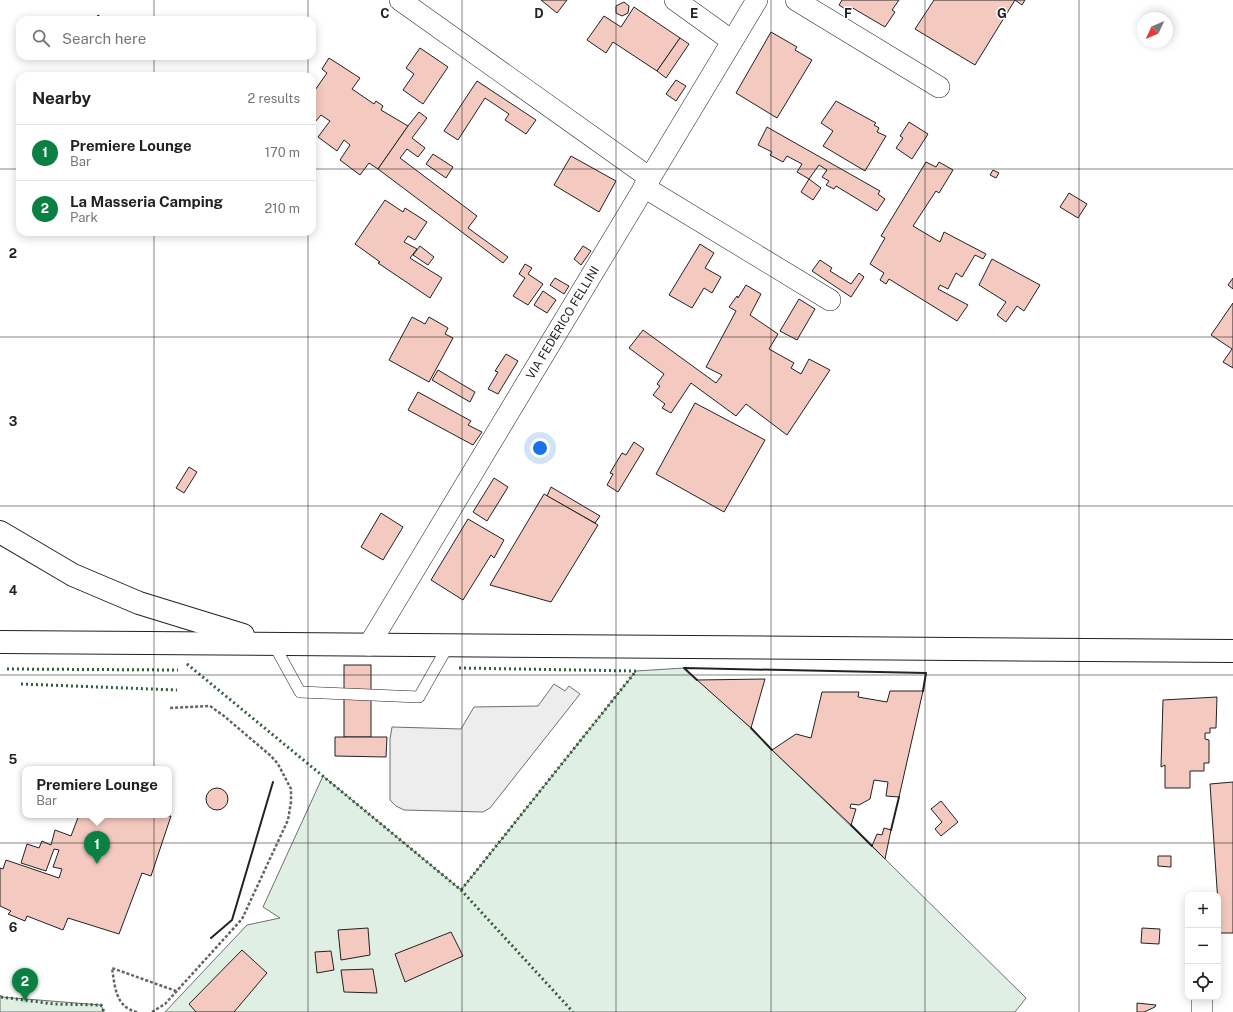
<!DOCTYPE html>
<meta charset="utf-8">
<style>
body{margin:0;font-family:"Public Sans",sans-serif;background:#f2f2f2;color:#222}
.controls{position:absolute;right:12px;bottom:12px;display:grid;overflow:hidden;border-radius:8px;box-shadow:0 2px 10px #0003}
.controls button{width:36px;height:36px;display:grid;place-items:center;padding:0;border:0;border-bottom:1px solid #e0e0e0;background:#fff;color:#222;font:20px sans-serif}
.compass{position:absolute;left:1137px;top:12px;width:36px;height:36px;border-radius:50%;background:#fff;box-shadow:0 2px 10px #0003;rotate:226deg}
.you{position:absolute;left:540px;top:448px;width:14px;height:14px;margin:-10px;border:3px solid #fff;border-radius:50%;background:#1a73e8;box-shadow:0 0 0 6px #1a73e833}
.badge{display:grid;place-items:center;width:26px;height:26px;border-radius:50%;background:#0b8043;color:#fff;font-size:13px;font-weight:700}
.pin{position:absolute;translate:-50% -33px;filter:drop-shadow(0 1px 2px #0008)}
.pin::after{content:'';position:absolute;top:21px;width:14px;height:12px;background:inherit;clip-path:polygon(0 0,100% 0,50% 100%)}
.popup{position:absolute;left:22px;top:766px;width:150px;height:52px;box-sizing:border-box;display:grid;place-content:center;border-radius:8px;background:#fff;filter:drop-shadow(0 1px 3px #0005);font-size:13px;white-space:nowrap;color:#767676}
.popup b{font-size:15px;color:#222}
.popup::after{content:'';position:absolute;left:50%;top:100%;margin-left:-8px;border:8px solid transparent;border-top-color:#fff}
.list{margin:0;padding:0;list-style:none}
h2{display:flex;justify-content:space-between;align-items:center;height:52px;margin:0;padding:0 16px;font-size:17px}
h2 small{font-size:13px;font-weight:400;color:#767676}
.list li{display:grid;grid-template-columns:26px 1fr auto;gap:12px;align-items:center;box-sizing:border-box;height:56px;padding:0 16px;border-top:1px solid #e0e0e0}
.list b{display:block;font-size:15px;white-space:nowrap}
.list p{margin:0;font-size:13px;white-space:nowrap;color:#767676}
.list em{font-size:13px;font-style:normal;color:#767676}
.icon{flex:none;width:22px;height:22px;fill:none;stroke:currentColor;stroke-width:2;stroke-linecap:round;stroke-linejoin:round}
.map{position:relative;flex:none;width:1233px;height:1012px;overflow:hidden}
.search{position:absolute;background:#fff;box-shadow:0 2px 10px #0003;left:16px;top:16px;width:300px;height:44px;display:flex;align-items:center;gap:10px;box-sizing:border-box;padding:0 14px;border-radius:12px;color:#767676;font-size:15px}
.panel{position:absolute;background:#fff;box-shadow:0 2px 10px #0003;left:16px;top:72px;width:300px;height:164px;border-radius:12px}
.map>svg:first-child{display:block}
</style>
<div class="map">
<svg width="1233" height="1012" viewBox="0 0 1233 1012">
<rect width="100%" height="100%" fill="#fff"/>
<g fill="#e0efe3" stroke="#6f6f6f">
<polygon points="684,668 751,728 772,750 885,859 1026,998 1015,1012 165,1012 247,925 280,918 263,907 323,776 461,890 636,671"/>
<polygon points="0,995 1,997 101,1005 104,1012 0,1012"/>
</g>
<polygon fill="#ededed" stroke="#6f6f6f" points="554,684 565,691 569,686 580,694 490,808 483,812 404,810 396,806 390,800 390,739 392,727 461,729 474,707 538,706"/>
<g fill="#f3c9c0" stroke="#222">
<polygon points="541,0 567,0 557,13"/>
<polygon points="842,0 899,0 892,10 895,12 885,27 851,7 848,11 839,5"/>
<polygon points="934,0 1025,0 1022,5 1015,0 975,65 915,29"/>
<polygon points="624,2 629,6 628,13 622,16 616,13 616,6"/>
<polygon points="634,7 680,38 657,71 613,42 606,53 587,40 604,16 621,27"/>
<polygon points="98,15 105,20 94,20"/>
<polygon points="771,32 797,47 795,50 812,60 777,118 736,93"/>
<polygon points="680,38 689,44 666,78 657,71"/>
<polygon points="420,48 448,67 423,104 403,90 414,74 406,68"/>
<polygon points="329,58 360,78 352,89 374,104 376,101 383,106 381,110 408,126 378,169 369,163 360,175 340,160 350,145 344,140 337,151 318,137 330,121 321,115 315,122 312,120 312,92 313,93 327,73 322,69"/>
<polygon points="676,80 686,86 676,101 666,94"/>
<polygon points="477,81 536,120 526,134 505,120 509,114 485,98 458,140 444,131"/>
<polygon points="836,101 876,123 874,125 879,128 877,132 886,136 865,171 823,146 833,131 821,123"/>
<polygon points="419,112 427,118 412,138 425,148 418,157 407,149 400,158 477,216 468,228 508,257 503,263 378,169 408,126"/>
<polygon points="909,122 928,134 912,159 896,148 903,138 900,136"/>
<polygon points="767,127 880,191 878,194 885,199 877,211 836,186 834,189 826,185 829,181 822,177 827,170 819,165 809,179 797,172 802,164 787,156 783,162 770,155 772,152 758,145"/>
<polygon points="433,154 453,167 446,178 426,164"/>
<polygon points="571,156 616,181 599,212 554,185"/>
<polygon points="926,162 936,167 939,162 953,170 939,193 936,191 913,226 940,242 944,232 986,254 983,259 975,255 962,277 956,273 948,289 940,285 938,289 968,305 957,321 889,279 886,284 880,280 884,273 870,264 885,238 881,236"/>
<polygon points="993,170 999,173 996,178 990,175"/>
<polygon points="809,179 821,188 813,200 801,192"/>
<polygon points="1069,193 1087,204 1078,218 1060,207"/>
<polygon points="385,200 403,212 405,208 427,222 415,240 408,236 404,242 417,249 410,258 442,278 430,298 378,263 380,262 355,244"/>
<polygon points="700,244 714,253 705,268 721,277 712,293 704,288 692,308 669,295"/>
<polygon points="420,246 434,257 428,265 413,255"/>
<polygon points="583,246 591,251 581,265 574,259"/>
<polygon points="992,259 1040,285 1024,311 1017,306 1006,322 997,315 1006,302 979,285"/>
<polygon points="820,260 832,268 830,271 851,284 859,273 864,277 851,297 812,271"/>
<polygon points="525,264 532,268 528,274 543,284 528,305 513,296 525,278 519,274"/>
<polygon points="555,278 569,286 564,294 550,285"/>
<polygon points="1233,278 1233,289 1228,285"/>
<polygon points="746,285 761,294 750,315 778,334 769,349 794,363 791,368 801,374 809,359 830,370 787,435 746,404 736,416 691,383 671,413 662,408 665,404 653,395 660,386 657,384 664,374 629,348 643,330 716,383 722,375 706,367 736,311 729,307 737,296 738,298"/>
<polygon points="543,291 556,300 547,313 534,305"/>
<polygon points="799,299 815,309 797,340 780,331"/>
<polygon points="1233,303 1233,368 1223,362 1232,349 1211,335"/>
<polygon points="412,317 425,324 429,317 448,328 445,334 453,338 429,382 389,360"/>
<polygon points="506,354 518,361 498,394 488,389 498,372 495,371"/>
<polygon points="438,370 475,392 470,402 432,380"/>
<polygon points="418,392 471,421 468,425 482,432 473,445 408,410"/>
<polygon points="695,403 765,440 724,512 656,474"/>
<polygon points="634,442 644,449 618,492 607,485 613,474 610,473 622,453 626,455"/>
<polygon points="189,467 197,472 184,493 176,488"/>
<polygon points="494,478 508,487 487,521 473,512"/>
<polygon points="551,487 600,516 595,523 547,496"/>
<polygon points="544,494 598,525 551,602 490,585"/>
<polygon points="381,513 403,527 383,560 361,547"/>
<polygon points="468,519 504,540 494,558 491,555 463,600 431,580"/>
<rect x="344" y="665" width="27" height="72"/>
<polygon points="765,679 751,728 697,680"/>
<polygon points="890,691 923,691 899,797 886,796 888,782 874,780 870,799 859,805 851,804 850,808 856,809 851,825 772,750 796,734 811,738 822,692 859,692 858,697 887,702"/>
<polygon points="1217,697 1216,728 1210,728 1210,733 1205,733 1205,739 1209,740 1209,763 1204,763 1204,771 1190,771 1190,788 1165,788 1165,765 1161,767 1163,700"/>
<polygon points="335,737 387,737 386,757 335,756"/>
<polygon points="1233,782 1233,933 1220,933 1210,784"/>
<circle cx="217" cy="799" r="11"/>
<polygon points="941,801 958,822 941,836 935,829 942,822 931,809"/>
<polygon points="79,815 171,816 151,876 142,873 119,934 68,918 63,930 27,916 25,921 8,914 11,911 0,906 0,868 3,869 6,860 59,878 62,869 53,867 59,850 54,849 46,871 21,863 27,844 39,848 42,841 51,845 55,830 71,836"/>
<polygon points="884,828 891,830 885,859 872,846 877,834 882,835"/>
<polygon points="1158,856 1171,856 1171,867 1158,866"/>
<polygon points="368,928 370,955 341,960 338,930"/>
<polygon points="1142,928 1160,929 1159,944 1141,943"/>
<polygon points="451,932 463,956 405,982 395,954"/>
<polygon points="242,950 267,973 234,1012 196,1012 189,1004"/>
<polygon points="331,951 334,970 317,973 315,952"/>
<polygon points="373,969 377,993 344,992 341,970"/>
<polygon points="1137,1003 1156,1005 1155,1007 1144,1012 1137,1012"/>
</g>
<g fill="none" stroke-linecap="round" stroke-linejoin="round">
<defs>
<polyline id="service" points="273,643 300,692 419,697 448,646"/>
<g id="minor">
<polyline points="400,0 650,178"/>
<polyline points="675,0 732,41"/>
<polyline points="796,0 939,87"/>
<polyline points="644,187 830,300"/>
<path id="s1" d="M 369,645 L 757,0"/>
<polyline points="1202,997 1202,1012"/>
</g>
<g id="primary">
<polyline points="0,532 73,575 139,603 243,635"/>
<polyline points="0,642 1233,651"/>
</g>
</defs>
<use href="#service" stroke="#222" stroke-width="12"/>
<use href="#minor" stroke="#222" stroke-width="22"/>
<use href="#primary" stroke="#222" stroke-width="24"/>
<g stroke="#646464" stroke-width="2.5" stroke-dasharray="3 2" stroke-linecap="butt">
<path d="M 137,1012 C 115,1007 115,986 112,968 L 176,991"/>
<polyline points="152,1012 165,1004 242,919 288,820 291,802 291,789 278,764 271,756 224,716 210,706 169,708"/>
</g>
<use href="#service" stroke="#fff" stroke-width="11"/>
<use href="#minor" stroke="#fff" stroke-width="21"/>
<use href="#primary" stroke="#fff" stroke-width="22"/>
<g stroke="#2f5e38" stroke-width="3" stroke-dasharray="2 3" stroke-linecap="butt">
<polyline points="187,664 461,890 573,1012"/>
<polyline points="459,668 636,671 461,890"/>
<polyline points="7,669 178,670"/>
<polyline points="21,684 177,690"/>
<polyline points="1,997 54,1004 101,1005 104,1012"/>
</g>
<g stroke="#222" stroke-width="2">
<polyline points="697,680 684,668 926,673 923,691"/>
<polyline points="751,728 772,750"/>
<polyline points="851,825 872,846"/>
<polyline points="891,830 899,797"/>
<polyline points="211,938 232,920 273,782"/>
</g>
</g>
<path fill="none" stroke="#222" stroke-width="1" stroke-opacity="0.55" d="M 154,0 L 154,20M 308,0 L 308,20M 462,0 L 462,1012M 616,0 L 616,1012M 771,0 L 771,1012M 925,0 L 925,1012M 1079,0 L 1079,1012M 154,56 L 154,76M 308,56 L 308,76M 0,169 L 20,169M 312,169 L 1233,169M 154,232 L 154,1012M 308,232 L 308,1012M 0,337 L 1233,337M 0,506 L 1233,506M 0,675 L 1233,675M 0,843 L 1233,843"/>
<g text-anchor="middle" stroke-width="3" stroke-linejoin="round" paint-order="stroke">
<g font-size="12" fill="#222" stroke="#fff">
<text dy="4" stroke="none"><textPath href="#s1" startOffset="376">VIA FEDERICO FELLINI</textPath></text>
</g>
</g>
<g font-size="13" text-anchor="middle" font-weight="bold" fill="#222" stroke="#fff" stroke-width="3" stroke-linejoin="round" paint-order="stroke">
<text x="385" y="18">C</text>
<text x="539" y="18">D</text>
<text x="694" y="18">E</text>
<text x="848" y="18">F</text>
<text x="1002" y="18">G</text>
<text x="13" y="258">2</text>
<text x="13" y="426">3</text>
<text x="13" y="595">4</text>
<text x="13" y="764">5</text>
<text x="13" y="932">6</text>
</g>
</svg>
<div class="controls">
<button>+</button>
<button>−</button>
<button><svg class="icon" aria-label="locate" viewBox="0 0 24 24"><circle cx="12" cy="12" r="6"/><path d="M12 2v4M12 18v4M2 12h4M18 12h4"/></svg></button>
</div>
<svg class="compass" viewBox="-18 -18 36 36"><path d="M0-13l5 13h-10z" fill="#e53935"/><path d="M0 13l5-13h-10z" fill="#767676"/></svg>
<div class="you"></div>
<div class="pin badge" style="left:97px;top:864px">1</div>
<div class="popup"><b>Premiere Lounge</b>Bar</div>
<div class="pin badge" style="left:25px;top:1001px">2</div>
<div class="search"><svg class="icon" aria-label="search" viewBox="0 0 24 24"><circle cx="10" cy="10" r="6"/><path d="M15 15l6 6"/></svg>Search here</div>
<section class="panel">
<h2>Nearby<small>2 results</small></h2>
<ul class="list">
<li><span class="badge">1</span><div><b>Premiere Lounge</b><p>Bar</p></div><em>170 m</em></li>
<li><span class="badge">2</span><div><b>La Masseria Camping</b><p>Park</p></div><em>210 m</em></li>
</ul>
</section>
</div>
